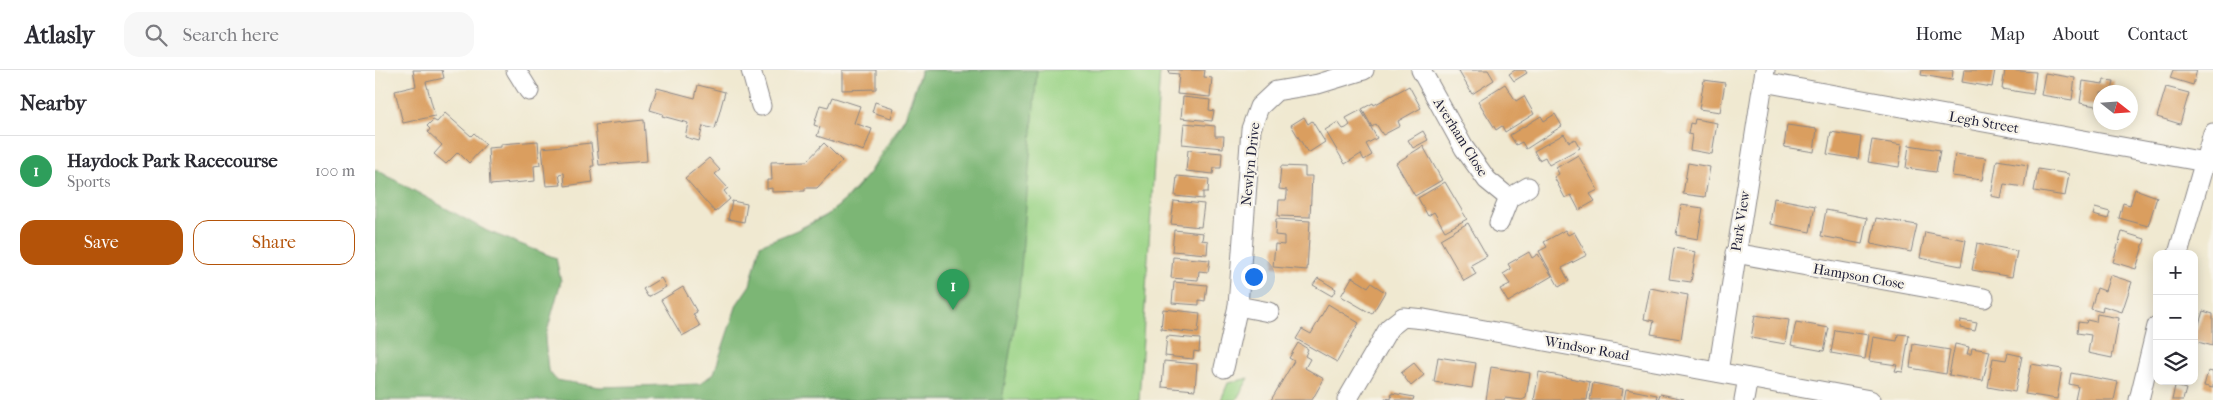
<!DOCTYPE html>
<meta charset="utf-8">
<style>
body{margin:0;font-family:"IM FELL French Canon",serif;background:#f7f7f7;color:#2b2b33}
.controls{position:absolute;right:15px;bottom:15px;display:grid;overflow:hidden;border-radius:10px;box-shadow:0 2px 12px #0003}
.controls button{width:45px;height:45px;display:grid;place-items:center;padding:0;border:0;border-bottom:1px solid #e1e1e2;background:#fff;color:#2b2b33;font:25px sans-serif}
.compass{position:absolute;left:1718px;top:15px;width:45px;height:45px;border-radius:50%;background:#fff;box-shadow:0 2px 12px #0003;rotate:107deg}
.you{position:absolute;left:878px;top:206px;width:18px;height:18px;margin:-12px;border:4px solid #fff;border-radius:50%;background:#1a73e8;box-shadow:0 0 0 8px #1a73e833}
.badge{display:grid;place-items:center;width:32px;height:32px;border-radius:50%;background:#b45309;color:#fff;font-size:16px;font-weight:700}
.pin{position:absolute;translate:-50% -41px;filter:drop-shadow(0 1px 2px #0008)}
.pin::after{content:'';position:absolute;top:26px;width:18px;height:15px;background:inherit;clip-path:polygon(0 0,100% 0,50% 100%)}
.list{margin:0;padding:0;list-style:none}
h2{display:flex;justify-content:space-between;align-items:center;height:65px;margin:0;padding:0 20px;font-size:21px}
h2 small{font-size:16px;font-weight:400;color:#7c7c81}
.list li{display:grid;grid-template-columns:32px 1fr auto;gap:15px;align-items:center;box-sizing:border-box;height:70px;padding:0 20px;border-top:1px solid #e1e1e2}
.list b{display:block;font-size:19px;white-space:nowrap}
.list p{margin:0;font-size:16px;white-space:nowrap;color:#7c7c81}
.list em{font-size:16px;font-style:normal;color:#7c7c81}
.actions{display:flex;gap:10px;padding:15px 20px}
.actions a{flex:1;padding:11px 0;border:1px solid #b45309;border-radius:15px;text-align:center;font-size:18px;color:#b45309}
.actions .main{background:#b45309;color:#fff}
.icon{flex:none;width:28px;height:28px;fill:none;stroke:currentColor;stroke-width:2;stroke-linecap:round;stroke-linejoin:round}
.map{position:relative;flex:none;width:1838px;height:330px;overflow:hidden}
header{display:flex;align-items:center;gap:30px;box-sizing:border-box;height:70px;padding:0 25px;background:#fff;border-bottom:1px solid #e1e1e2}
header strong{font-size:24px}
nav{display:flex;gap:28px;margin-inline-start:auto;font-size:18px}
.search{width:350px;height:45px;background:#f7f7f7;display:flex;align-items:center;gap:12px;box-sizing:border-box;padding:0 18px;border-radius:15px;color:#7c7c81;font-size:19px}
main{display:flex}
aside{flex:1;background:#fff}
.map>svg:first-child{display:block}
</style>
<header>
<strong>Atlasly</strong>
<div class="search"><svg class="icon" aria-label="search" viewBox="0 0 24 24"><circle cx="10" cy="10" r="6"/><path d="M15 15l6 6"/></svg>Search here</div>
<nav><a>Home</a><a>Map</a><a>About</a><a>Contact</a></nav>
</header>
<main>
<aside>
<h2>Nearby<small></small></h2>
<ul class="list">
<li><span class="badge" style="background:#2e9e5b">1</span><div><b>Haydock Park Racecourse</b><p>Sports</p></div><em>100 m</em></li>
</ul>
<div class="actions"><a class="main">Save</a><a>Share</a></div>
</aside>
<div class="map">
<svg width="1838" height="330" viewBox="0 0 1838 330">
<rect width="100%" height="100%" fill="#f7f3e8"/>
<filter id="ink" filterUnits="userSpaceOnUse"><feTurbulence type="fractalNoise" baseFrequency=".02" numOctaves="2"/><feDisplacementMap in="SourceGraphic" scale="10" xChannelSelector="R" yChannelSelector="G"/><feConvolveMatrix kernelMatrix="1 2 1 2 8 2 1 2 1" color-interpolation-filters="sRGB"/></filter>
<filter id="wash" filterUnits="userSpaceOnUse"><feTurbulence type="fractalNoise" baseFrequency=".0096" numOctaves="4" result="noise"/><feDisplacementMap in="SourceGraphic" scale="20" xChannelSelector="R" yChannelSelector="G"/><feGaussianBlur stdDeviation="1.12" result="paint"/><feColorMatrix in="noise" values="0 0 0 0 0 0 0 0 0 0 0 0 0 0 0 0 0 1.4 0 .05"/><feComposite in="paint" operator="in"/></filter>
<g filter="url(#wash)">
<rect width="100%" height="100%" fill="#f0e9d1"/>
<g fill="#9bd487" stroke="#5e7b61">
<polygon points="546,0 785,0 764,330 345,330 422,160 455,143 470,130 493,104 530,47"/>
<polygon points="874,308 861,330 846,330 853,313"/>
</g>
<path fill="#7cb674" stroke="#4f6c58" d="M 546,0 L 662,0 L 643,234 L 627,330 L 0,330 L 0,99 L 112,161 L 181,188 L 186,211 L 170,269 L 173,300 L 181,310 L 225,317 L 325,314 L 339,303 L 362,234 L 375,215 L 385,175 C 406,166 428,159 448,147 C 480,128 514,81 530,47 C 537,32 541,16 546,0 Z"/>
<g id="blocks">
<g fill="#da9e5e">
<polygon points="38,0 67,0 69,8 51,12 60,46 28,53 20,21 41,16"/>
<polygon points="467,0 501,0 501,19 467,20"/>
<polygon points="794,0 830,0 829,7 837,8 835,27 802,24 804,4 793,3"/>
<polygon points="1083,0 1113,0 1119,10 1097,24"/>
<polygon points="1140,0 1150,0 1152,3 1139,11 1134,4"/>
<polygon points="1547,0 1578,0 1577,10 1546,5"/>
<polygon points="1589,0 1620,0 1617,17 1587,12"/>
<polygon points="1630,0 1661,2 1658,24 1627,19"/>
<polygon points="1798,0 1822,0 1818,15 1795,8"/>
<polygon points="1670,3 1700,8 1697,30 1666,25"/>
<polygon points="1329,10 1350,13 1345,42 1324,39"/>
<polygon points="1729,10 1739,11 1737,22 1726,22 1726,37 1705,33 1708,11 1728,14"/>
<polygon points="1130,14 1141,31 1149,26 1159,44 1130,62 1127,56 1121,60 1103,31"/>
<polygon points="323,15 350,22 340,59 328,56 324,71 310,67 313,53 287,46 288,44 275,40 282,18 320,28"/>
<polygon points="1034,16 1046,38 1023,51 1025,56 1008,65 1001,54 997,57 987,39 998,33 999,35"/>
<polygon points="1791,17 1814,23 1805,54 1782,47"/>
<polygon points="457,27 485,36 479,53 497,59 489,81 442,66 445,57 439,55 445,35 453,37"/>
<polygon points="808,27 835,30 834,40 839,41 837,51 806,48"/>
<polygon points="500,32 519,38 516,48 497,42"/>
<polygon points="986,40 1002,68 991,74 997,85 989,90 986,84 970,94 950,60 963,52 968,59 971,58 975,55 971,48"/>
<polygon points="70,43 96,66 99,63 111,74 94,93 83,82 71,94 59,84 67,75 53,62 55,59 52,56 58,50 62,52"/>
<polygon points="1180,44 1187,56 1151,79 1147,72 1141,75 1135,65 1166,46 1169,51"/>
<polygon points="929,47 933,54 937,51 950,72 933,83 916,55"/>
<polygon points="1320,49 1342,53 1337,84 1315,80 1317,65 1313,64 1315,53 1319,54"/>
<polygon points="269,50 272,91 224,95 220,55"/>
<polygon points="809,53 840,56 840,66 849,66 848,78 807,74"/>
<polygon points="1412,55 1442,59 1439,82 1409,77"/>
<polygon points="1048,61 1053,70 1038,78 1033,70"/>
<polygon points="1456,62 1486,67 1483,89 1452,84"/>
<polygon points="1189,64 1194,72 1200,69 1205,78 1174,95 1170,87 1164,90 1159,81"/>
<polygon points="1497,70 1527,75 1524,97 1493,92"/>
<polygon points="163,71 165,95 159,96 160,111 115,115 113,78 126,77 126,74"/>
<polygon points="216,73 219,96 216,96 218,112 190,116 189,103 184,104 186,115 171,116 167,78"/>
<polygon points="449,73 467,91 442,118 430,118 430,121 397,122 397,118 392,119 392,110 397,110 396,92 432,91"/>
<polygon points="1534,75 1565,80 1561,102 1531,98"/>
<polygon points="1048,76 1067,110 1040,126 1021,93"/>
<polygon points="813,80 847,83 846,98 839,98 838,104 811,101"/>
<polygon points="1580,84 1611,88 1607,110 1577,106"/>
<polygon points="1203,85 1223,120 1215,124 1220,131 1204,140 1196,125 1190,128 1179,107 1184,104 1181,98"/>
<polygon points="334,88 345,100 340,104 353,118 349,121 355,129 340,142 310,108"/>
<polygon points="1622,90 1653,95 1649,117 1629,114 1626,128 1616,126"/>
<polygon points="1313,93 1335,97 1330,127 1308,124"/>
<polygon points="906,96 930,97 930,106 937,106 935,147 903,146 904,130 911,130 912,125 912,120 904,119"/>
<polygon points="1663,99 1694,104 1690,126 1659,121"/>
<polygon points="802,106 834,109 833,122 828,122 828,129 800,126"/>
<polygon points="1070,112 1092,149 1070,161 1059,142 1053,146 1043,128"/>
<polygon points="1760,119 1782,127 1773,156 1744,148 1748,133 1755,135"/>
<polygon points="1399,128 1440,136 1435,162 1395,154"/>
<polygon points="357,131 372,134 369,152 353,149"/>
<polygon points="799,131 829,134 826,157 796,154"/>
<polygon points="1306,135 1328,138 1323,169 1301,165"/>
<polygon points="1720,138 1735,142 1733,149 1718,145"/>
<polygon points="1451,140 1492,148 1487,174 1446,166"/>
<polygon points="1501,148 1542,155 1536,182 1496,174"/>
<polygon points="901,149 935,151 932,200 898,197 900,174 909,175 909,166 900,165"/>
<polygon points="1093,153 1112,186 1096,195 1101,204 1089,211 1065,169"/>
<polygon points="799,160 828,163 827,170 833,171 832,184 797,181"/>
<polygon points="1190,160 1193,165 1199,162 1212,185 1187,198 1194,211 1184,217 1164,181 1172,177 1169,172"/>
<polygon points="1550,162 1591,170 1586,196 1545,188"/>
<polygon points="1747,162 1770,169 1761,199 1738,192"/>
<polygon points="1602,173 1642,181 1637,207 1597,200"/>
<polygon points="1299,178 1321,182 1316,212 1294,209"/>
<polygon points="1154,182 1157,188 1163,184 1177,206 1133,232 1125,219 1135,214 1128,204 1136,199 1133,194"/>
<polygon points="798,187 835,190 833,202 824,201 823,210 796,208"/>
<polygon points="1735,205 1757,212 1747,242 1728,236 1727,242 1716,239 1722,218 1730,221"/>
<polygon points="977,207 993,217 996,213 1010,222 997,244 966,226"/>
<polygon points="286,208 291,217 273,227 268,219"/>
<polygon points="943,208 961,219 957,226 938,215"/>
<polygon points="799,212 832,215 830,231 824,230 824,235 797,233"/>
<polygon points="308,217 322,242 318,244 325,256 307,266 286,230"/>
<polygon points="1275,218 1313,225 1306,269 1276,264 1279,251 1269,249"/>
<polygon points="953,234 984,253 962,292 921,269 927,259 936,264"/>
<polygon points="788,239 825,243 823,263 786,259"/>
<polygon points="1828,241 1838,244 1838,276 1819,271"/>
<polygon points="1722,244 1744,248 1737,288 1713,283 1716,265 1702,263 1703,252 1711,253 1712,250 1721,252"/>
<polygon points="1380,245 1414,250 1410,274 1376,268"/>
<polygon points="1586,250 1602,253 1600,261 1585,258"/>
<polygon points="1421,252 1454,258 1449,281 1416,275"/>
<polygon points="1460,260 1494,265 1490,289 1456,283"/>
<polygon points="1523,264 1534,265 1528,302 1520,301 1522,295 1494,291 1498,267 1522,271"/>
<polygon points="792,266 825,269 824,282 819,281 818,289 790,286"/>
<polygon points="923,273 933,279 930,286 935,289 930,298 949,309 937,330 896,330 919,291 914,288"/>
<polygon points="1538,274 1575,280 1571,304 1535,298"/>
<polygon points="1580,274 1594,277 1592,284 1596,284 1597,278 1615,281 1608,311 1574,305"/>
<polygon points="1633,283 1647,286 1640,322 1613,317 1618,288 1631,290"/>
<polygon points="1063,287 1101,293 1097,318 1059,312"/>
<polygon points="789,291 822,294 820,320 787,317"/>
<polygon points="1039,293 1049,305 1036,316 1026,303"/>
<polygon points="1656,294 1687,299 1682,329 1650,324"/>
<polygon points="1116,297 1155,303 1151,328 1147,330 1130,328 1129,330 1111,330"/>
<polygon points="1833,301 1838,302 1838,318 1829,316"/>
<polygon points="1164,302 1215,312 1212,330 1159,330"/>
<polygon points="1696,303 1743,312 1739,330 1700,330 1703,316 1694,314"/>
<polygon points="1218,313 1248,319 1246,330 1215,330"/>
<polygon points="1800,316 1811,319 1808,330 1797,330"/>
<polygon points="1251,319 1282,325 1281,330 1249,330"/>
<polygon points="1017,323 1039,327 1038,330 1010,330 1010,328 1016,329"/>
<polygon points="1285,324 1309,329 1309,330 1283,330"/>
</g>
</g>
</g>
<g filter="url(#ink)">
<use href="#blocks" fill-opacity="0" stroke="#898686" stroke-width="1"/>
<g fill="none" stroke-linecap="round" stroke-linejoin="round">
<defs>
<g id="minor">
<polyline points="141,0 154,21"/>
<polyline points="376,0 386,36"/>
<polyline points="1046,0 1089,78 1112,110 1134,128"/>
<polyline points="1388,12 1830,92"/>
<polyline points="1124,153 1134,128 1153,117"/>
<polyline points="1360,183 1609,228"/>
<polyline points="1803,184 1838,63"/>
<polyline points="863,236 894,242"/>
<polyline points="849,298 863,236 876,59 884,37 901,21 943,14 989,0"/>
<polyline points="1343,302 1390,0"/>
<polyline points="972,330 1014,258 1028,247 1049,249 1495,330"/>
<polyline points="1369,330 1373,308"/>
<polyline points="1764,330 1782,256"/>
</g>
</defs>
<use href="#minor" stroke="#898686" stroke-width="21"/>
<use href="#minor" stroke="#fff" stroke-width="19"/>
</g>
</g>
<g text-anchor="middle" stroke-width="4.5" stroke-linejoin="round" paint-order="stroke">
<g font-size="14" fill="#22223b" stroke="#f7f3e8">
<text transform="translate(1609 52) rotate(10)" y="5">Legh Street</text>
<text transform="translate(1086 67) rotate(58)" y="5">Averham Close</text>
<text transform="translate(875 94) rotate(-84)" y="5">Newlyn Drive</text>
<text transform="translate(1365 151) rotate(-81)" y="5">Park View</text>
<text transform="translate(1484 206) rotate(10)" y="5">Hampson Close</text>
<text transform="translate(1212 278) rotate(10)" y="5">Windsor Road</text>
</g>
</g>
</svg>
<div class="controls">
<button>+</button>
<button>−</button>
<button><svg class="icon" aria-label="layers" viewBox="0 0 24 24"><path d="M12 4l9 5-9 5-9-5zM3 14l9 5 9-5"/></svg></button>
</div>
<svg class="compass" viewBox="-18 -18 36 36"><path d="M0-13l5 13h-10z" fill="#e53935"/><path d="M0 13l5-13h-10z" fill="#7c7c81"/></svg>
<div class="you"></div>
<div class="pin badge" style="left:578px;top:240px;background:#2e9e5b">1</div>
</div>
</main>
